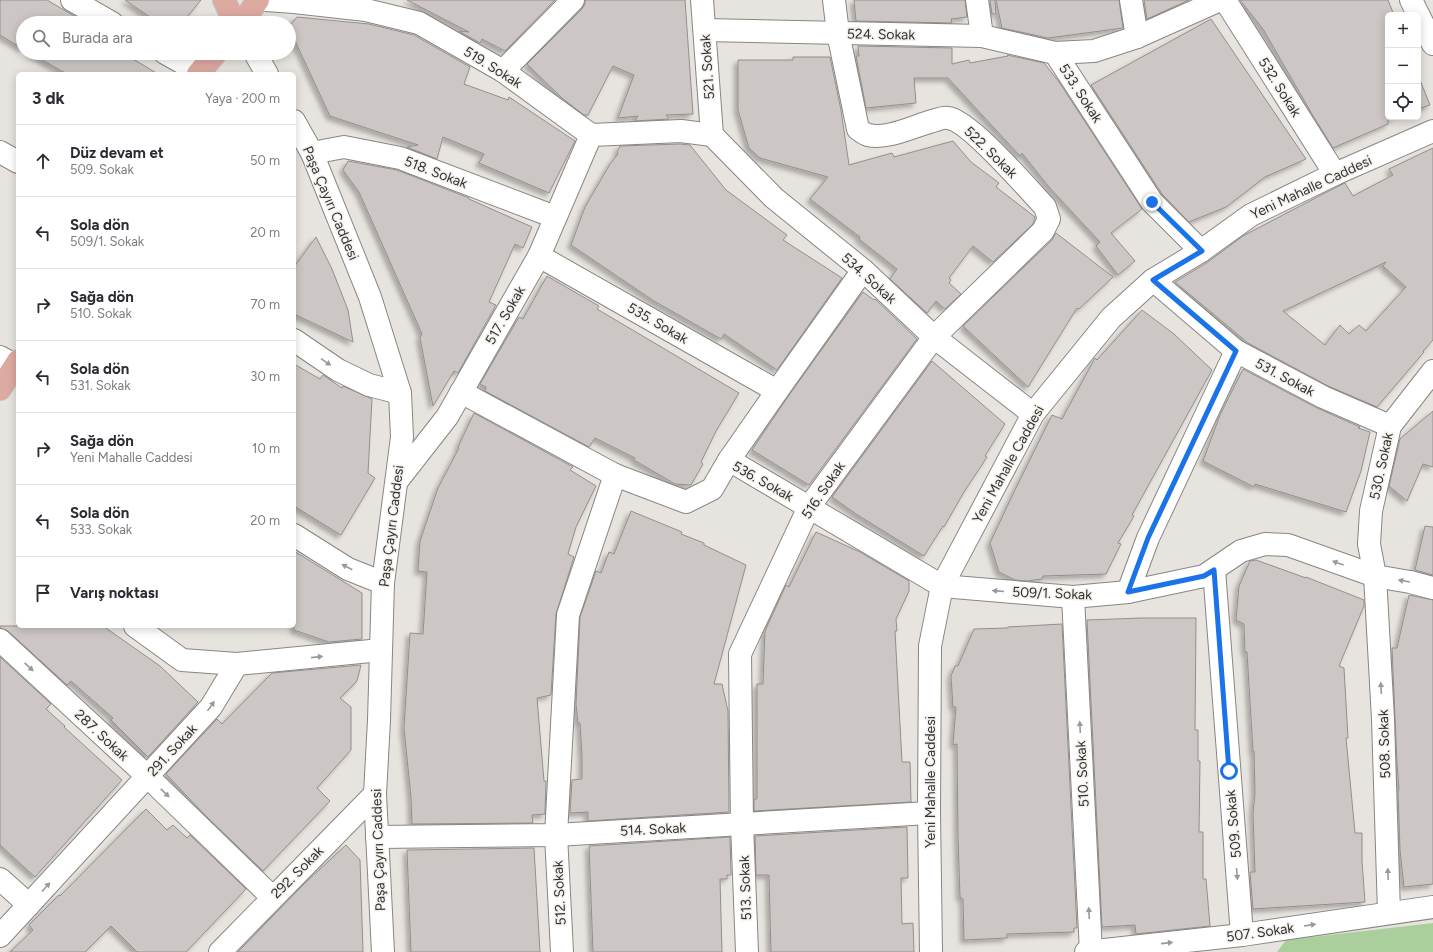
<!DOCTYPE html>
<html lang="tr">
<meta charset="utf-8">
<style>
body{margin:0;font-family:Figtree,sans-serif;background:#f7f7f7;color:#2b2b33}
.controls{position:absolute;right:12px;top:12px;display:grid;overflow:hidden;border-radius:6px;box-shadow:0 2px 10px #0003}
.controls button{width:36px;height:36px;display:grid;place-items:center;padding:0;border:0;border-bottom:1px solid #e1e1e2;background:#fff;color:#2b2b33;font:20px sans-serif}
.stop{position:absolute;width:12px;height:12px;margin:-9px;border:3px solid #1a73e8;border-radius:50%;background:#fff}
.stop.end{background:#1a73e8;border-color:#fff;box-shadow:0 1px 4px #0008}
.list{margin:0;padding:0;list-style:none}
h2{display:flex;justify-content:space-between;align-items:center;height:52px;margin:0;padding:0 16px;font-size:17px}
h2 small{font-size:13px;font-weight:400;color:#7c7c81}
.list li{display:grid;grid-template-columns:26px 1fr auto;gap:12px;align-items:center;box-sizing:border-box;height:72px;padding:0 16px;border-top:1px solid #e1e1e2}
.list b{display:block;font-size:15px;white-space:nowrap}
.list p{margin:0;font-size:13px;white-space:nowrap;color:#7c7c81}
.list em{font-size:13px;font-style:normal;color:#7c7c81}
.icon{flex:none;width:22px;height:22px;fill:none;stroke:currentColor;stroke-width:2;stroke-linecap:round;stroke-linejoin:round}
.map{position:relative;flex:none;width:1433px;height:952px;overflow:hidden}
.search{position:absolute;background:#fff;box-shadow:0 2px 10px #0003;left:16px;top:16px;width:280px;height:44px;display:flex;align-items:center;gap:10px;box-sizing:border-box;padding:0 14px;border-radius:22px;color:#7c7c81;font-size:15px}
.panel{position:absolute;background:#fff;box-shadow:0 2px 10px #0003;left:16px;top:72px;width:280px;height:556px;border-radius:6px}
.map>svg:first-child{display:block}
</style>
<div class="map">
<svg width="1433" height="952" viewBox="0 0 1433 952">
<defs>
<filter id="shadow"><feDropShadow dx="-3.5" dy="3.5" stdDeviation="2" flood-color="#0004"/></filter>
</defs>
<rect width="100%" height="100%" fill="#e7e4df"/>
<polygon fill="#aacf9d" points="1433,923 1433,952 1277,952 1286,940"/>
<g fill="#ccc7c5" stroke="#948f8d" fill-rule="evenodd" filter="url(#shadow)">
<polygon points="0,0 47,0 86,23 23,23 23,49 0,35"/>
<polygon points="125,0 201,0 182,23 162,23 153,19"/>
<polygon points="407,0 555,0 505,51 482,39 480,43 459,31 469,32"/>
<polygon points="585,0 685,0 693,114 666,115 669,119 635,121 638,116 618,118 634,75 613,66 588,115 584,115 562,98 527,64 582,9 585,4"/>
<polygon points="854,0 965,0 967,17 951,19 952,23 856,21"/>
<polygon points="990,0 995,0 996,14 992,14"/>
<polygon points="996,0 1119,0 1123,28 1048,38 1002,28"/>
<polygon points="1144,0 1189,0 1147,19"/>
<polygon points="1240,0 1388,0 1394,15 1388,15 1388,117 1397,117 1388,120 1388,124 1333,148 1312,114 1263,29"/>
<polygon points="297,17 369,24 414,35 470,67 464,84 508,100 509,97 575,141 549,193 479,163 484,154 443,137 437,159 407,147 418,145 330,116 289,28 289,26"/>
<polygon points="1211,19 1306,159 1265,177 1226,207 1189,222 1162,194 1091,85"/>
<polygon points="858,46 952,48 952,64 969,60 970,63 1008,56 1007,55 1044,63 1059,82 1142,209 1111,233 1135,261 1118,275 1096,246 1100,242 1049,187 1022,153 1020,156 948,78 914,78 916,103 866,108 856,56 859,56"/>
<polygon points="30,53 123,53 158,74 67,74"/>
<polygon points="793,57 830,57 841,110 849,165 892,153 894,157 953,141 971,162 999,183 996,187 1035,217 1033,224 993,262 973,246 949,278 951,280 949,283 961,294 945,309 936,301 927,313 890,279 897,269 859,239 860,237 810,199 828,177 760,158 749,148 738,110 738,60 793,60"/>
<polygon points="1418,75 1430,105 1418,109"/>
<polygon points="680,144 690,145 726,190 787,235 783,240 842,278 777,370 724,334 721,339 654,301 571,245 585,207 610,164 618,154 617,152 620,146"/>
<path d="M 1433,148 L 1433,340 L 1423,351 L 1424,352 L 1377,407 L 1328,386 L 1248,343 L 1175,282 L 1208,262 L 1243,236 L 1325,193 L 1345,183 L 1353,196 L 1393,175 L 1389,169 ZM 1386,262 L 1383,266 L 1406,287 L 1366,331 L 1359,325 L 1349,334 L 1340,325 L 1325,345 L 1283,311 Z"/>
<polygon points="348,161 397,170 469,198 469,199 532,227 523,248 515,244 489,302 496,305 458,373 454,371 433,406 420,338 422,334 359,192 343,170"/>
<polygon points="1056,233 1113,277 1079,309 1077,308 1028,387 963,326 1052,240"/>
<polygon points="316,237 332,269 348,310 353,342 294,314 294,267"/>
<polygon points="547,276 599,306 597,309 739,393 716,431 701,462 703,464 691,485 675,484 634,460 635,458 595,438 589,447 485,391 486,387 480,384 519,317 523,319"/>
<polygon points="863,292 874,300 875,299 917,339 809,485 752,450 787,398"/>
<polygon points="1142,310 1174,334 1212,370 1132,515 1134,516 1118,543 1121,544 1106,574 1043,576 1042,579 1027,581 1015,580 999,572 990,543 1013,494 1052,415 1062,419 1095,358 1097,360"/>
<polygon points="932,361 1005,424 985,456 987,457 964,492 944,527 943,526 924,556 856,514 832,497"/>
<polygon points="294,364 320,379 323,375 342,388 343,386 372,399 368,473 375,478 341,535 294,506"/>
<polygon points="1243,369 1317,408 1360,427 1358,428 1370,432 1361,471 1346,512 1255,484 1254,487 1203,461 1220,415"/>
<polygon points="1433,411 1433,467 1423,464 1407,501 1389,486 1400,439"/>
<polygon points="474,413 573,467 570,470 596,486 576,527 568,554 574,557 556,614 551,695 537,698 544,781 546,781 545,814 532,815 533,823 412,824 411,797 404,728 410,633 423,634 427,572 418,571 420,541 438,488 459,448 458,447"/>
<polygon points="631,511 682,532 681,534 704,543 704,545 746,565 714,684 722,684 728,711 729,812 588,821 588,812 570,813 572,780 582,779 582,756 580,723 578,723 576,704 580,617 596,571 601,573 609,552 614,554"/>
<polygon points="1425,526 1433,527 1433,575 1415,570"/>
<polygon points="816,532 860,552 909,581 909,591 896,619 897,631 895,631 902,762 910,762 911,802 754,811 754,799 757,799 757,684 763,684 765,631 786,585 789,587"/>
<polygon points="294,551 362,593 362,639 329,642 294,630"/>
<polygon points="1256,560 1306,578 1306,577 1364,600 1364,606 1339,666 1344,668 1348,738 1346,738 1355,833 1362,833 1362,861 1365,902 1253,909 1250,872 1255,872 1253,813 1255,793 1254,751 1253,751 1247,652 1245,652 1244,624 1236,620 1239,586 1250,561"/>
<polygon points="1409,595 1433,600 1433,884 1404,887 1400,850 1398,791 1399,790 1397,763 1392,648 1397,648"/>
<polygon points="1142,618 1196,618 1195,730 1198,730 1198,761 1200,761 1199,832 1203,832 1203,879 1206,879 1210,926 1136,934 1135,925 1102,927 1087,620"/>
<polygon points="1062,624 1077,928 1074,928 1074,932 1007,934 1007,938 964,940 963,899 960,897 958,837 957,744 953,745 956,707 953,707 951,676 955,666 958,666 974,629 1008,628 1008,627"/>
<polygon points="0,626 103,626 160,666 198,702 148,757 111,720 113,718 71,681 67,685 8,631 0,628"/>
<polygon points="0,657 51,704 46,709 65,726 64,727 122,780 35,877 0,845"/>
<polygon points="361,665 357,681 340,698 351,707 351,750 317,788 330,801 263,871 207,817 166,774 217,719 222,724 272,673"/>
<polygon points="146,809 167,830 173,825 187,838 190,835 246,889 186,952 137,952 111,926 85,952 10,952 33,930 29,925 59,895 60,896"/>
<polygon points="907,827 908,878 901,878 902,924 913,923 914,952 771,952 769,875 756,875 755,836"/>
<polygon points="730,837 731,875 727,875 727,879 720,879 722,952 593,952 589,846"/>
<polygon points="346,845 360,860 363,952 238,952 303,885"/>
<polygon points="534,848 540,952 411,952 407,850"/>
</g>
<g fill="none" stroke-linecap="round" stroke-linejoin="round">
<defs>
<g id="minor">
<polyline points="72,0 112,23"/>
<polyline points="266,0 294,2 366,10 419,23 503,71 591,135 681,131 712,135"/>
<polyline points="702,0 712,135"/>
<polyline points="977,0 982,36"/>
<polyline points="1131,0 1137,37"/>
<polyline points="1225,0 1335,174"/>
<polyline points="1411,0 1433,44"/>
<polyline points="705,30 982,36 1055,53 1094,51 1137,37 1220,0"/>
<polyline points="165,53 199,72"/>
<polyline points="255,53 267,74"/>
<polyline points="1055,53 1152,202 1201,251"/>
<polyline points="503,71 573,0"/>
<polyline points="294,121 312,153 370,297 400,393 402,437 383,583 379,720 375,794 383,952"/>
<polyline points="712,135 774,198 863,270 934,337 1033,414"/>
<polyline points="0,152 18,162"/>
<polyline points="312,153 344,147 400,158 555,217"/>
<polyline points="539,256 777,391"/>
<polyline points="1153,280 1236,351 1323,397 1390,426"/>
<polyline points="294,340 338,370 369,385 400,393"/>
<polyline points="0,357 18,367"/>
<polyline points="461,392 615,475 686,502 712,489 729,460 942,586 1073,597 1128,592 1204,576 1241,551 1265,544 1288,545 1375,576 1410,582 1433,588"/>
<polyline points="729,460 777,391 863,270"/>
<polyline points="397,481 447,417 539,256 591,135"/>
<polyline points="294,535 348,569 383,583"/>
<polyline points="1214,570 1242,935"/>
<polyline points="1128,592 1148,538 1236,351"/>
<polyline points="1073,597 1091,952"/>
<polyline points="135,626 182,660 237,664"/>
<polyline points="0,640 147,776 272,897"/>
<polyline points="377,837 556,835 929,813"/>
<polyline points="0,879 29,905"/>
<polyline points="1389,913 1383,719 1375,576 1369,544 1371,511 1390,426 1433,371"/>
<polyline points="0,936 211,707 237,664 381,650"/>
<polyline points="220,952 375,794"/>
<polyline points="562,952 556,835 568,615 615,475"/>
<path d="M 747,952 L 742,824 L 740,654 L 809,507 L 934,337 L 1043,231 L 1049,219 L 1045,207 C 1028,189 969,120 948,118 C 944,117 939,119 936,120 C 916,125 888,140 868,135 C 864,134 861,131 858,129 L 838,33 L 834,0"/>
<polyline points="931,952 929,813 930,646 942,586 1033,414 1111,318 1153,280 1201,251 1251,215 1335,174 1433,131"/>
<polyline points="1086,952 1242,935 1433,907"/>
</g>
<g id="major">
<polyline points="224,0 235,23"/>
<polyline points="242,23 258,0"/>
<polyline points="198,74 216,53"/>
<polyline points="0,389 18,361"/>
</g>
</defs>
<use href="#minor" stroke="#898682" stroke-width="24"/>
<use href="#major" stroke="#c2c2c1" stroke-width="24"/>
<use href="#minor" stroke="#fff" stroke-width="22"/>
<use href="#major" stroke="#ddaaa1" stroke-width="22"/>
</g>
<defs><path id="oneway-solid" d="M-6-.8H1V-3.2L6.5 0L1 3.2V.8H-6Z"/></defs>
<g fill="#9a9898">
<use href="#oneway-solid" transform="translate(326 362) rotate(34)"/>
<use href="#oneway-solid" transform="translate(1338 563) rotate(-160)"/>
<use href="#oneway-solid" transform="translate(347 567) rotate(-152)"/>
<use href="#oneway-solid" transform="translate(1404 581) rotate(-170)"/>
<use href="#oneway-solid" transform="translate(998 591) rotate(-175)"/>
<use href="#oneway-solid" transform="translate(317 657) rotate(-6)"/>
<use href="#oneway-solid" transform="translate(29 667) rotate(43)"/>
<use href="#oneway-solid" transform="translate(1381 688) rotate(-93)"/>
<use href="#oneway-solid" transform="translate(211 706) rotate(-54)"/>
<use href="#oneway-solid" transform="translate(1080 727) rotate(-93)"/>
<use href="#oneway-solid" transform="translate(165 793) rotate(44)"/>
<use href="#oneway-solid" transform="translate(1237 874) rotate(85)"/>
<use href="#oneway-solid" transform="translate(1388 874) rotate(-92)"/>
<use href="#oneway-solid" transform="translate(46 887) rotate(-48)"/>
<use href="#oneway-solid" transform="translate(1089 913) rotate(-93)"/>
<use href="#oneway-solid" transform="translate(1310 925) rotate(-9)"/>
<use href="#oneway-solid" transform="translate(1167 943) rotate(-6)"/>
</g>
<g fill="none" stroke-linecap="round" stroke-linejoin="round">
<polyline stroke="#1a73e8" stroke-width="5" points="1152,202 1202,251 1153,280 1236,351 1148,538 1128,592 1204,576 1214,570 1229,771"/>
</g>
<g text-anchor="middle" stroke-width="3" stroke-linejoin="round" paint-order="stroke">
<g font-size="14" fill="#343231" stroke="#f4f1ec">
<text transform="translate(881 34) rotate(1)" y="5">524. Sokak</text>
<text transform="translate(493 67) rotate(32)" y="5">519. Sokak</text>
<text transform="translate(707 67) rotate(-94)" y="5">521. Sokak</text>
<text transform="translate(1280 87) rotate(58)" y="5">532. Sokak</text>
<text transform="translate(1081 93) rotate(57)" y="5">533. Sokak</text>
<text transform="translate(991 152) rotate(44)" y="5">522. Sokak</text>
<text transform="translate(436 172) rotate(21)" y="5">518. Sokak</text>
<text transform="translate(1311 187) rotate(-25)" y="5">Yeni Mahalle Caddesi</text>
<text transform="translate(331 203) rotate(67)" y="5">Paşa Çayırı Caddesi</text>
<text transform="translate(869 278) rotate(42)" y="5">534. Sokak</text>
<text transform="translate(505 315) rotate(-60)" y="5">517. Sokak</text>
<text transform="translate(658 323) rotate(30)" y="5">535. Sokak</text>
<text transform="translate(1285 377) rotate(28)" y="5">531. Sokak</text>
<text transform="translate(1008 464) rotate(-61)" y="5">Yeni Mahalle Caddesi</text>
<text transform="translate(1381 466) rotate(-78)" y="5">530. Sokak</text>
<text transform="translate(763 481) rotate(29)" y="5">536. Sokak</text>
<text transform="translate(823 490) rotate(-56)" y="5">516. Sokak</text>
<text transform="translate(391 526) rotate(-83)" y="5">Paşa Çayırı Caddesi</text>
<text transform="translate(1052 593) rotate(2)" y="5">509/1. Sokak</text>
<text transform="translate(102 735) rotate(43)" y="5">287. Sokak</text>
<text transform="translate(1384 744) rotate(-92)" y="5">508. Sokak</text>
<text transform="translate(172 750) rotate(-47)" y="5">291. Sokak</text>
<text transform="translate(1082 774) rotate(-93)" y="5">510. Sokak</text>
<text transform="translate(930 782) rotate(-90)" y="5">Yeni Mahalle Caddesi</text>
<text transform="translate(1233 824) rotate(-95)" y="5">509. Sokak</text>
<text transform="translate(653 829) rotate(-3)" y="5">514. Sokak</text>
<text transform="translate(378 850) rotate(-92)" y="5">Paşa Çayırı Caddesi</text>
<text transform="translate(297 872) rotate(-45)" y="5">292. Sokak</text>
<text transform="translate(745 888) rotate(-92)" y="5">513. Sokak</text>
<text transform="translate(559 893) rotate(-93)" y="5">512. Sokak</text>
<text transform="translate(1260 932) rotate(-8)" y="5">507. Sokak</text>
</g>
</g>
</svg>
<div class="controls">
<button>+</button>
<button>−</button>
<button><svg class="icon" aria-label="locate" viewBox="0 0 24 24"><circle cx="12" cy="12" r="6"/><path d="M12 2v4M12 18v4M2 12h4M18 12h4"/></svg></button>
</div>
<div class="stop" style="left:1229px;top:771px"></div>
<div class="stop end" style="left:1152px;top:202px"></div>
<div class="search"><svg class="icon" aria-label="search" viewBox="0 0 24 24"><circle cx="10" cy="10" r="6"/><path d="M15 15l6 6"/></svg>Burada ara</div>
<section class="panel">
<h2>3 dk<small>Yaya · 200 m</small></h2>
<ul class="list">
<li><svg class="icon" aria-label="ahead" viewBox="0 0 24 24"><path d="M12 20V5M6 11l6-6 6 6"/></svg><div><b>Düz devam et</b><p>509. Sokak</p></div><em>50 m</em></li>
<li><svg class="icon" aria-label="left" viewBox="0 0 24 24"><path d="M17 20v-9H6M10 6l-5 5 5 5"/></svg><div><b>Sola dön</b><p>509/1. Sokak</p></div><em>20 m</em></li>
<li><svg class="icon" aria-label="right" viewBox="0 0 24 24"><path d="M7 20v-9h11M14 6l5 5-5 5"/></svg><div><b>Sağa dön</b><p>510. Sokak</p></div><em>70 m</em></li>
<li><svg class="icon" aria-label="left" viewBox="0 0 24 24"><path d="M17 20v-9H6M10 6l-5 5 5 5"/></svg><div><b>Sola dön</b><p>531. Sokak</p></div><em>30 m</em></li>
<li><svg class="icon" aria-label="right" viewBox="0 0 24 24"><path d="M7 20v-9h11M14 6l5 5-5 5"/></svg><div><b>Sağa dön</b><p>Yeni Mahalle Caddesi</p></div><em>10 m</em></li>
<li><svg class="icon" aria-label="left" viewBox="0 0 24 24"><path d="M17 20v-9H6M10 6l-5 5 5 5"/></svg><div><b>Sola dön</b><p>533. Sokak</p></div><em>20 m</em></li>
<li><svg class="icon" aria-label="arrive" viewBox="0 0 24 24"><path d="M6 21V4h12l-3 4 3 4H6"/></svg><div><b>Varış noktası</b></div></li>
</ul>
</section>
</div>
